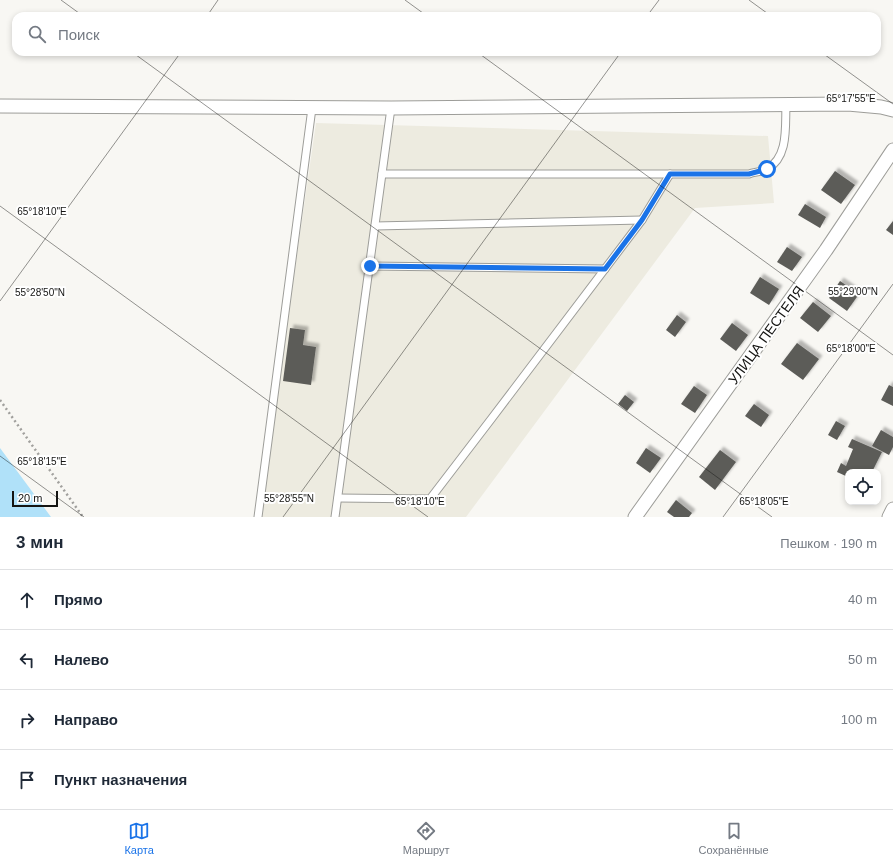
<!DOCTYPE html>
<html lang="ru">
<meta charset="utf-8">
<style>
body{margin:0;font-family:Arial,sans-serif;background:#f6f6f7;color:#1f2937}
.controls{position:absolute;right:12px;bottom:12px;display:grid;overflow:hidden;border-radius:8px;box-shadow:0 2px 6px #0003}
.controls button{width:36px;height:36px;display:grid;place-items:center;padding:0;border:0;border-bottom:1px solid #e0e1e3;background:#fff;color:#1f2937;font:20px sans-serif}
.scale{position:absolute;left:12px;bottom:10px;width:46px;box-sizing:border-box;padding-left:4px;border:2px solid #141412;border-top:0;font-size:11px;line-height:14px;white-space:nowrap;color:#141412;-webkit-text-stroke:3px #fff;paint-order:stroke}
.stop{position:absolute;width:12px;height:12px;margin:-9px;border:3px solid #1a73e8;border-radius:50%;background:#fff}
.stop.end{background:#1a73e8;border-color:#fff;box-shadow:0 1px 4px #0008}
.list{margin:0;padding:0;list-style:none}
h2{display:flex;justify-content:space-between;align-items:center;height:52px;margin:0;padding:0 16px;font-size:17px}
h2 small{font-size:13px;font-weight:400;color:#747a83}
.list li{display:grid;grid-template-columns:26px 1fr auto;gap:12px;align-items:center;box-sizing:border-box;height:60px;padding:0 16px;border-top:1px solid #e0e1e3}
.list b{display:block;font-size:15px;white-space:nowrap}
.list em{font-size:13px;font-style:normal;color:#747a83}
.icon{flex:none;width:22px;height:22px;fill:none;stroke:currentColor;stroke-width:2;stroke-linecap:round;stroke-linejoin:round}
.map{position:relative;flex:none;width:893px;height:517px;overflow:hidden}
.search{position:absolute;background:#fff;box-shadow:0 2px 6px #0003;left:12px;right:12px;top:12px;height:44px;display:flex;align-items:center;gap:10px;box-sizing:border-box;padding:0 14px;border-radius:12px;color:#747a83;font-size:15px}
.sheet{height:292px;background:#fff}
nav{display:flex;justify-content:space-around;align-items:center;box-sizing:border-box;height:56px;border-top:1px solid #e0e1e3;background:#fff;font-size:11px;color:#747a83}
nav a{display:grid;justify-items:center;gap:2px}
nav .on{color:#1a73e8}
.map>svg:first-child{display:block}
</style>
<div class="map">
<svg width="893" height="517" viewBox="0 0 893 517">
<defs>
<filter id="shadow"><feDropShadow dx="3.5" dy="-3.5" stdDeviation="1" flood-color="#0004"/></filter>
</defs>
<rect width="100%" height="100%" fill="#f8f7f3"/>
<polygon fill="#edebe0" points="316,123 768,136 774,203 695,208 466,517 259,517"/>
<polygon fill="#b0e1f9" points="0,448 51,517 0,517"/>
<g fill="#5c5c58" filter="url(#shadow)">
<polygon points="835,171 855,185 841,204 821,190"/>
<polygon points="805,204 826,217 820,228 798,215"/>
<polygon points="893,221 893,235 886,230"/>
<polygon points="787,247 802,257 792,271 777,262"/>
<polygon points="760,277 779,289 769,305 750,293"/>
<polygon points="840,281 859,294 847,311 829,298"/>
<polygon points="813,302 831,316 818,332 800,318"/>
<polygon points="677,315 686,322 675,337 666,330"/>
<polygon points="732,323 748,335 736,351 720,339"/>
<polygon points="290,328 305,330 303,345 316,347 311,385 283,381"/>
<polygon points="797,343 819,359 803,380 781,364"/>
<polygon points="889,385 893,387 893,406 881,400"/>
<polygon points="694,386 707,395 695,413 681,404"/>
<polygon points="625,395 634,402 627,411 618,404"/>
<polygon points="754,404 769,415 761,427 745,416"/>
<polygon points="836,421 845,426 837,440 828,435"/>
<polygon points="881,430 893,437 893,447 889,455 872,446"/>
<polygon points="852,439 882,452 872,472 848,472 848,477 837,472 841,463 846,466 853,449 848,447"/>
<polygon points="646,448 661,458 650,473 636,463"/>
<polygon points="720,450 736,462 715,490 699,477"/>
<polygon points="676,500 692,513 689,517 674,517 667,512"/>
</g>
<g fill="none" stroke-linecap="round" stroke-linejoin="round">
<defs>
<g id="service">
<path d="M 382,174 L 749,174 C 754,172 762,172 767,169 C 789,157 785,126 786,105"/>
<polyline points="375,226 642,220"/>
<polyline points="370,266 605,269"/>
<polyline points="338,498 430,499 492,418 642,220 670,174"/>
<polyline points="258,517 312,108"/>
<polyline points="335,517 391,108"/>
</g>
<g id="minor">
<polyline points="0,106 391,108 848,104 881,107 893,110"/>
<polyline points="635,517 826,250 893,150"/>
<polyline points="889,517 893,509"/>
</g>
</defs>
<use href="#service" stroke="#9d9d99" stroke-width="9"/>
<use href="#minor" stroke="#9d9d99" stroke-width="15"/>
<polyline stroke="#a1a09d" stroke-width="2.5" stroke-dasharray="2 3" stroke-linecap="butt" points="0,400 83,517"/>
<use href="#service" stroke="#fff" stroke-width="7"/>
<use href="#minor" stroke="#fff" stroke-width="13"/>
</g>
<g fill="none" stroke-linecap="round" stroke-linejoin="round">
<polyline stroke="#1a73e8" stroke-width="5" points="370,266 605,269 642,220 670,174 749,174 767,169"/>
</g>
<path fill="none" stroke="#141412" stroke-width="1" stroke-opacity="0.45" d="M 61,0 L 83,16M 405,0 L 427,16M 749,0 L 771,16M 207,16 L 218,0M 647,16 L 659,0M 132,52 L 772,517M 477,52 L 893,355M 821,52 L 893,104M 0,206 L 428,517M 0,301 L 181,52M 0,456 L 84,517M 283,517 L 621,52M 723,517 L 893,284"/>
<g text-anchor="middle" stroke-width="4" stroke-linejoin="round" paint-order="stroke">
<g font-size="14" fill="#141412" stroke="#fff">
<text transform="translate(766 335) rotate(-54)" y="5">УЛИЦА ПЕСТЕЛЯ</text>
</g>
</g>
<g font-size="10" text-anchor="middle" fill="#141412" stroke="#fff" stroke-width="4" stroke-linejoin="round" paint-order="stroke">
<text x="851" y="102">65°17'55"E</text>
<text x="42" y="215">65°18'10"E</text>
<text x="853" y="295">55°29'00"N</text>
<text x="40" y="296">55°28'50"N</text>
<text x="851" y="352">65°18'00"E</text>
<text x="42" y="465">65°18'15"E</text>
<text x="289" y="502">55°28'55"N</text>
<text x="420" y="505">65°18'10"E</text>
<text x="764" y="505">65°18'05"E</text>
</g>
</svg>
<div class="controls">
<button><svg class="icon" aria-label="locate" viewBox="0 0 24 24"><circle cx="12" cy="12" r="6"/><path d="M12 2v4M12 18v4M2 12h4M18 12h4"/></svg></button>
</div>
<div class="scale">20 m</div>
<div class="stop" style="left:767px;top:169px"></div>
<div class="stop end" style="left:370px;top:266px"></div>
<div class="search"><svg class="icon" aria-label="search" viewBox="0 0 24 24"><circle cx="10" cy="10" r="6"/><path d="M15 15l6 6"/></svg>Поиск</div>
</div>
<section class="sheet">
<h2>3 мин<small>Пешком · 190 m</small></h2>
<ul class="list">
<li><svg class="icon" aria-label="ahead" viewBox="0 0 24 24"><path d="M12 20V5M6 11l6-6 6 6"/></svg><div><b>Прямо</b></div><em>40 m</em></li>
<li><svg class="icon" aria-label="left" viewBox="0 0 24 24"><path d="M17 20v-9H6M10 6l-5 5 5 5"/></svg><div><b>Налево</b></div><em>50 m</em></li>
<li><svg class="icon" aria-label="right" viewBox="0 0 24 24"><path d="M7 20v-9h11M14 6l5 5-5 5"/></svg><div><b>Направо</b></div><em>100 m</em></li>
<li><svg class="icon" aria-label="arrive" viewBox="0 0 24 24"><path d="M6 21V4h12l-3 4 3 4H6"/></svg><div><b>Пункт назначения</b></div></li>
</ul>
</section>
<nav>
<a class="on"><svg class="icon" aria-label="map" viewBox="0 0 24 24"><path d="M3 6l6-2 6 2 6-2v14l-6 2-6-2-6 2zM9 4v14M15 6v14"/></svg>Карта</a>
<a><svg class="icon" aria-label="directions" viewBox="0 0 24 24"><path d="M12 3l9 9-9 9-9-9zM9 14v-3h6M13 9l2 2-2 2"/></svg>Маршрут</a>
<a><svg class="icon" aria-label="saved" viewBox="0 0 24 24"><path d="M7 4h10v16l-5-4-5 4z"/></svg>Сохранённые</a>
</nav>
